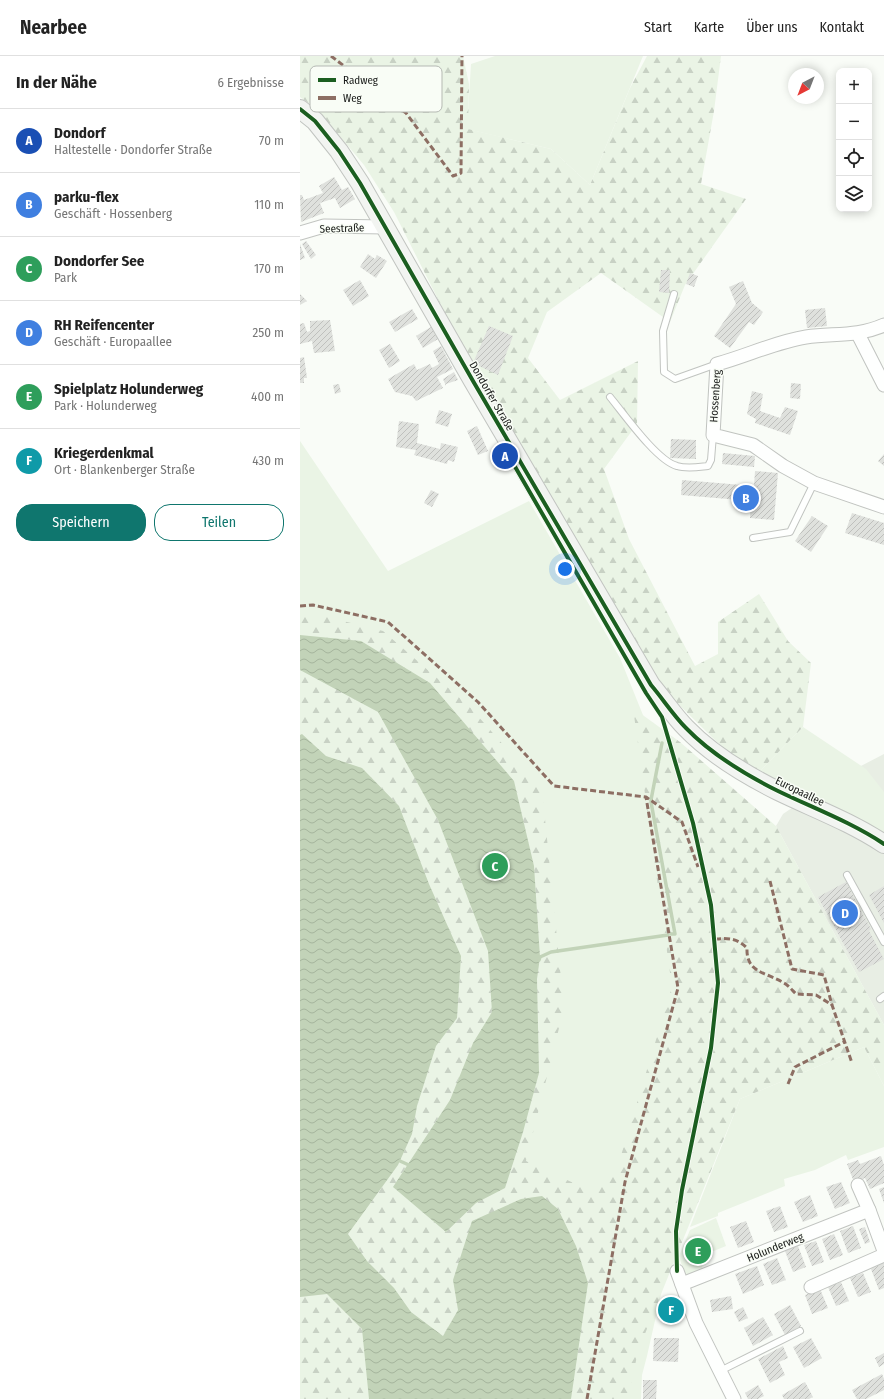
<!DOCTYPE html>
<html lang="de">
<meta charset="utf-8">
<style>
body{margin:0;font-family:"Fira Sans Condensed",sans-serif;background:#f2f2f2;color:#222}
.controls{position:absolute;right:12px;top:12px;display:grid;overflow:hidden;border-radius:8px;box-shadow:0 2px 10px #0003}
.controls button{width:36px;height:36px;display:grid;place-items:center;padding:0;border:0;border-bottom:1px solid #e0e0e0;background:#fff;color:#222;font:20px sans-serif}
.compass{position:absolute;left:488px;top:12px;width:36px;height:36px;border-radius:50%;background:#fff;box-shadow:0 2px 10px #0003;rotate:222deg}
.you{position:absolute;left:265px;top:513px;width:14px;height:14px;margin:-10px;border:3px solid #fff;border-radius:50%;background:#1a73e8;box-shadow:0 0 0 6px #1a73e833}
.badge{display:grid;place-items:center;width:26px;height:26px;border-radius:50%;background:#0f766e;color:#fff;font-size:13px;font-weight:700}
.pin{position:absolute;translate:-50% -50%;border:2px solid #fff;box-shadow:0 1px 4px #0006}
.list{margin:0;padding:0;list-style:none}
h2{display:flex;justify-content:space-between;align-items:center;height:52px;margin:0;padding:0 16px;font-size:17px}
h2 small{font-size:13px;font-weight:400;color:#767676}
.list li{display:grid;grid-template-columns:26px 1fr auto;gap:12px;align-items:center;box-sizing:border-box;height:64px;padding:0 16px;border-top:1px solid #e0e0e0}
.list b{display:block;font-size:15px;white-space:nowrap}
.list p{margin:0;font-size:13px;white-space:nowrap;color:#767676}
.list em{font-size:13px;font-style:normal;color:#767676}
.actions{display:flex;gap:8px;padding:12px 16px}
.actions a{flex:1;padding:9px 0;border:1px solid #0f766e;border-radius:16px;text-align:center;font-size:14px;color:#0f766e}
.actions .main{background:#0f766e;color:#fff}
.icon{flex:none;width:22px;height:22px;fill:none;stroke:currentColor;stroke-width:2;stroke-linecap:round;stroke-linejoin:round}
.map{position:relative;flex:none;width:584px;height:1343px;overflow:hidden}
header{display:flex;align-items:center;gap:24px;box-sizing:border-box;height:56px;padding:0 20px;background:#fff;border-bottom:1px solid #e0e0e0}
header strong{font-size:19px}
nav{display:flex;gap:22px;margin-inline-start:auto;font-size:14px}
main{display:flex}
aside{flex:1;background:#fff}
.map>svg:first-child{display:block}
</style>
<header>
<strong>Nearbee</strong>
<nav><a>Start</a><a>Karte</a><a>Über uns</a><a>Kontakt</a></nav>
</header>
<main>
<aside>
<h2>In der Nähe<small>6 Ergebnisse</small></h2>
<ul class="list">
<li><span class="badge" style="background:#1a4fb4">A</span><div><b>Dondorf</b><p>Haltestelle · Dondorfer Straße</p></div><em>70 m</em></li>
<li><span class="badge" style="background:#3f7fe0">B</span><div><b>parku-flex</b><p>Geschäft · Hossenberg</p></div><em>110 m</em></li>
<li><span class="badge" style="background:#2e9e5b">C</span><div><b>Dondorfer See</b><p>Park</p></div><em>170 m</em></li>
<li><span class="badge" style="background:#3f7fe0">D</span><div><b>RH Reifencenter</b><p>Geschäft · Europaallee</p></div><em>250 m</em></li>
<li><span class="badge" style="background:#2e9e5b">E</span><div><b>Spielplatz Holunderweg</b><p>Park · Holunderweg</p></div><em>400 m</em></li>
<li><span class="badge" style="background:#0f9aa8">F</span><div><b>Kriegerdenkmal</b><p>Ort · Blankenberger Straße</p></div><em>430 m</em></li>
</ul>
<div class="actions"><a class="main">Speichern</a><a>Teilen</a></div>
</aside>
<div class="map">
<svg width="584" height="1343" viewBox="0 0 584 1343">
<defs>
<pattern id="forest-firs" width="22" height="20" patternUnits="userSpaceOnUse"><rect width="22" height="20" fill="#eaf4e5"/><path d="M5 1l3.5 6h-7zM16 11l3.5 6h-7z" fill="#c8d1c4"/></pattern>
<pattern id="water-waves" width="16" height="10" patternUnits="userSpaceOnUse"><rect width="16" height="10" fill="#c2d3b8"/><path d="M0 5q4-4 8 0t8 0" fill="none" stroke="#a6b59d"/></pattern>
<pattern id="building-hatch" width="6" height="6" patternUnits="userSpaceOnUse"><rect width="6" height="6" fill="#dfe1dd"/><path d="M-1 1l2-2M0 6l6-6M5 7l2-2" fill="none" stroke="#bfc0bd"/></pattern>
</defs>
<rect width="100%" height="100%" fill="#f9fcf7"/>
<polygon fill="#e8eee4" points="584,698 584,969 476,770 483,758 532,725"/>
<g fill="#eaf4e5">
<polygon points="195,0 343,0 290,129 251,93 167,73 171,8"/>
<polygon points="0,385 88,515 229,445 320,602 374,736 370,1198 347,1300 342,1319 341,1343 0,1343"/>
<polygon points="503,671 566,713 584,736 584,779 457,718"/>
<polygon points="564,991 584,1030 584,1091 548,1104 546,1099 515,1114 484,1123 485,1130 418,1157 418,1160 390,1171 440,1043"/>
<polygon points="416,1162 426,1190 399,1201 403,1213 385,1220 379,1200 390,1174"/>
</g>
<g fill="url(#forest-firs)">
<polygon points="0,0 163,0 169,28 168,73 251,93 290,129 330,32 347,0 421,0 414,55 401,128 446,143 385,229 370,266 301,217 247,256 228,302 260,344 338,305 337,368 304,413 329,483 395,610 418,598 418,566 459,538 488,585 511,607 503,671 457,718 418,687 364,634 244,438 151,269 94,156 64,109 17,53 0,41"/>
<polygon points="15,558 83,575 169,650 242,733 264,952 226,1105 293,1136 316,1116 372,931 333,652 380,686 476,770 584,969 584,1030 564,991 440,1043 338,1295 328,1343 271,1343 288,1227 276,1190 258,1153 242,1140 153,1224 158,1254 143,1280 111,1256 94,1232 67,1205 48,1178 98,1109 112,1078 117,1050 136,990 157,962 161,900 129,828 99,750 62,712 26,700 2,678 0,679 0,613 78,656 138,764 188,895 192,956 173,987 150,1044 93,1131 146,1176 176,1147 205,1132 223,1076 239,1017 237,923 240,901 234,810 214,725 130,628 61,585 0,579 0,559"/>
<polygon points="27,1238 62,1273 69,1343 0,1343 0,1241"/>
</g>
<g fill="url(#water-waves)">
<polygon points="0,579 61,585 130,627 214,725 234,810 240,901 237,923 239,1017 223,1076 205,1132 176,1147 146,1176 93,1131 150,1044 173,987 192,956 188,895 138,764 78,656 0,614"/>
<polygon points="2,678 26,700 62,712 99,750 129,828 161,900 157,962 136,990 117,1050 112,1078 98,1109 48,1178 67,1205 94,1232 111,1256 143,1280 158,1254 153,1224 172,1165 221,1143 242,1140 258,1153 276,1190 288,1227 271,1343 69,1343 62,1273 27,1238 0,1241 0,679"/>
</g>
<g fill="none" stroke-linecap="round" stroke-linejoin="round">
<g stroke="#c2d3b8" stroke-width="3.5">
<polyline points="351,744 362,687"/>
<polyline points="351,746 375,878 371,878"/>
<polyline points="239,904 240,901 251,896 368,879"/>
<polyline points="100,1105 111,1110"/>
</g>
</g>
<g fill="url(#building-hatch)">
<polygon points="34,121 42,134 48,131 55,143 40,152 35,142 20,147 24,157 1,166 0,139 2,139 4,144 23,137 19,130"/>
<polygon points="6,185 16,199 11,203 2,188"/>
<polygon points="0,188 5,202 0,204"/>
<polygon points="68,198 75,203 77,199 87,205 76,222 60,211"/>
<polygon points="361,214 370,214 369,237 359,236"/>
<polygon points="390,217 398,220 394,231 386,228"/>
<polygon points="60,224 69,240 53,250 43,234"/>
<polygon points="443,225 452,247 463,256 454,269 449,266 430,292 414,280 436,248 429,231"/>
<polygon points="0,238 7,245 0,249"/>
<polygon points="525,252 527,270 507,272 505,254"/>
<polygon points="112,253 118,263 95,276 89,266"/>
<polygon points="30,264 35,295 14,297 12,285 0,288 0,268 4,267 7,276 10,275 10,265"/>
<polygon points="189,270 213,280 198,319 173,307"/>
<polygon points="131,271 138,283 123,292 116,280"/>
<polygon points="90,288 100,305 89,312 79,294"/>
<polygon points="141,290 153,313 137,321 143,332 116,345 112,340 95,336 88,323 114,308 117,314 130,308 132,312 139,308 133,295"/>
<polygon points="4,301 7,322 4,322 4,327 0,327 0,302"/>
<polygon points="154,316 158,324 146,328 146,330 143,323"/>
<polygon points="491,327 501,328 500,343 490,342"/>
<polygon points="39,328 41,336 35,338 33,329"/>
<polygon points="452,335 463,338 460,355 480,362 485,351 498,355 490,379 455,367 456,363 447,358"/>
<polygon points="139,354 152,358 148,371 135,367"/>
<polygon points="99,365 119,368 117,387 140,393 141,387 158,391 154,406 148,404 147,408 114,399 116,394 96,391"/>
<polygon points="177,370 188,395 178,399 167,375"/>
<polygon points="371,383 396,384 396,403 370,402"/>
<polygon points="423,397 455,400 454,411 422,408"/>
<polygon points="584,398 584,410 578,405"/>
<polygon points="455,415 478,417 474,464 450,462 451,445 381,439 382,424 454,430"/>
<polygon points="131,434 139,438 132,451 124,447"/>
<polygon points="552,457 584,467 584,489 545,477"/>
<polygon points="512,460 528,470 511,496 495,485"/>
<polygon points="546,826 571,873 569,875 584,903 559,916 518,841"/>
<polygon points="584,830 584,867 569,839"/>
<polygon points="581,1100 584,1109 584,1127 570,1133 565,1122 554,1126 547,1108 558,1104 560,1108"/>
<polygon points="541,1126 550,1147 535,1153 526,1131"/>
<polygon points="584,1131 584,1147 579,1133"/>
<polygon points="510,1139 518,1160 503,1166 494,1146"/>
<polygon points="480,1150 488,1171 474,1176 466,1155"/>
<polygon points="446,1165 454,1186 438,1192 430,1171"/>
<polygon points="553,1170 561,1192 548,1197 540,1175"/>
<polygon points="565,1171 570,1186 565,1188 559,1173"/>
<polygon points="534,1178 543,1199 530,1204 522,1183"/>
<polygon points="516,1185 524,1206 512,1210 504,1189"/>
<polygon points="498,1190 506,1211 493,1216 485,1195"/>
<polygon points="477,1202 486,1224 472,1229 463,1208"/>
<polygon points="584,1207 584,1232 579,1234 571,1213"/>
<polygon points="457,1210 464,1229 443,1238 435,1218"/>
<polygon points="563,1217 571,1236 558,1241 550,1222"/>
<polygon points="541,1226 549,1245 536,1250 528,1231"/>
<polygon points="520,1233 528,1252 512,1258 505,1239"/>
<polygon points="431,1240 433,1253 412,1256 410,1244"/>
<polygon points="490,1249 501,1270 485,1279 474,1258"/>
<polygon points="443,1251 448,1262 439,1266 434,1256"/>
<polygon points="463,1261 473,1279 453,1290 444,1272"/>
<polygon points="354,1282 379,1282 378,1306 353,1305"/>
<polygon points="511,1282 522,1302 504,1312 493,1291"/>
<polygon points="483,1290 488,1302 479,1306 485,1319 470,1327 458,1303"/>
<polygon points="584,1297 584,1308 579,1311 575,1302"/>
<polygon points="582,1318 584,1323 584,1334 566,1343 557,1343 552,1334"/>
<polygon points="343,1324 357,1324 356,1343 343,1343"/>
<polygon points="505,1326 513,1341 509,1343 484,1343 482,1339"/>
<polygon points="458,1329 464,1340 458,1343 448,1343 445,1337"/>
</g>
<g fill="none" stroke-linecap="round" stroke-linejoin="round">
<defs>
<g id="service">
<polyline points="374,238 363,275 364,316 375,323 417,308"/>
<path d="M 310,341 C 324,358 357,405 377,410 C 387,413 398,411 408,410 L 411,404 L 413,379"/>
<polyline points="453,482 490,476 514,427"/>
<polyline points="547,819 584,886"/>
<polyline points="580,943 584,940"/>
<polyline points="420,1315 500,1275"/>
</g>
<g id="minor">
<polyline points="0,177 24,170 85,171"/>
<path d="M 584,269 C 557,281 534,277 506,281 C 475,286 447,300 417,308 L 413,379 L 453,389 L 483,410 L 514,427 L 584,451"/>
<polyline points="558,278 584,329"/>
<polyline points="558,1129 569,1154"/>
<polyline points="377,1215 396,1267 434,1343"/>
<polyline points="382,1228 569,1154 584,1195"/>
<polyline points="511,1231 584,1199"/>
</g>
<path id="secondary" d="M 0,53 L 15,65 L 39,95 L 60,127 L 173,325 L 351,629 C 363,643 373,659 386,672 C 411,698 446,719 478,735 C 513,752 551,766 584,788"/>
</defs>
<use href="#service" stroke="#c1c4c0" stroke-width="8"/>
<use href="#minor" stroke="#c1c4c0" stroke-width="15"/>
<use href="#secondary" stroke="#c1c4c0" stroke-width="20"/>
<use href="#service" stroke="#fefffe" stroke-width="6"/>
<use href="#minor" stroke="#fefffe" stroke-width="13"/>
<use href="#secondary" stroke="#f2f4f1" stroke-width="18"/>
<g stroke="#8d6e63" stroke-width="3" stroke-dasharray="6 3" stroke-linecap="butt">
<polyline points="31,0 106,57 153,120 161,117 162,0"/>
<polyline points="0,550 13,549 88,566 178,646 254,730 346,741 382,766 398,811"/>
<polyline points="470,825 492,913 524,919 532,949"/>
<path d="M 415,883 C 428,882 437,882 447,892 C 446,917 466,916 484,927 C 488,929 492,934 496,938 L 516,939 L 532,949 L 552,1007"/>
<polyline points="488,1028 495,1011 544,986"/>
<polyline points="287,1343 325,1126 378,932 346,741"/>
</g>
<defs>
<g id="cycleway">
<path d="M 0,53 L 15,65 L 39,95 L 60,127 L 173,325 L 351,629 C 363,643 373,659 386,672 C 411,698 446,719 478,735 C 513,752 551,766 584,788"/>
<polyline points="216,398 210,402 346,637 362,661 393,767 411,849 418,927 411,992 382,1134 376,1175 377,1215"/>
</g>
</defs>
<use href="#cycleway" stroke="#f9fdf6" stroke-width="6"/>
<use href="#cycleway" stroke="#1b5e20" stroke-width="4"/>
</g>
<g text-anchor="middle" stroke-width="3" stroke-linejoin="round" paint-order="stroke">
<g font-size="11" fill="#171917" stroke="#f9fdf6">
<text transform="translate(42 172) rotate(-2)" y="4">Seestraße</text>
<text transform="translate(192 340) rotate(60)" y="4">Dondorfer Straße</text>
<text transform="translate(415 340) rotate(-86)" y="4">Hossenberg</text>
<text transform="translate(500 735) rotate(26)" y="4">Europaallee</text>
<text transform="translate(475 1191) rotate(-22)" y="4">Holunderweg</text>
</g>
</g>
<rect x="10" y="10" width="132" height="46" rx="6" fill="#f9fdf6" stroke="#b5b9b3" stroke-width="1"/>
<rect x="18" y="22" width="18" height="4" fill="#1b5e20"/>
<rect x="18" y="40" width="18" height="4" fill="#8d6e63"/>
<g font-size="11" fill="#171917">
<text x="43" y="28">Radweg</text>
<text x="43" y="46">Weg</text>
</g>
</svg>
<div class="controls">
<button>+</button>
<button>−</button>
<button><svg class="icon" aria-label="locate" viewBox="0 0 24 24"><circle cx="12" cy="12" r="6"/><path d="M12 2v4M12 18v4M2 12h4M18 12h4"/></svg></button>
<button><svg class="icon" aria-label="layers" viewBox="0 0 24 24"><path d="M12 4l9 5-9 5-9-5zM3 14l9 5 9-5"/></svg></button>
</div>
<svg class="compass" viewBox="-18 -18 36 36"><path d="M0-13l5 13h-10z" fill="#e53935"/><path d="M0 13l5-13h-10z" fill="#767676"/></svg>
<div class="you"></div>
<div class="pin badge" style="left:205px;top:400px;background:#1a4fb4">A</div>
<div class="pin badge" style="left:446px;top:442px;background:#3f7fe0">B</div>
<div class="pin badge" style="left:195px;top:810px;background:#2e9e5b">C</div>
<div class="pin badge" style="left:545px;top:857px;background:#3f7fe0">D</div>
<div class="pin badge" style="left:398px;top:1195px;background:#2e9e5b">E</div>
<div class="pin badge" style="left:371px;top:1254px;background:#0f9aa8">F</div>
</div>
</main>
